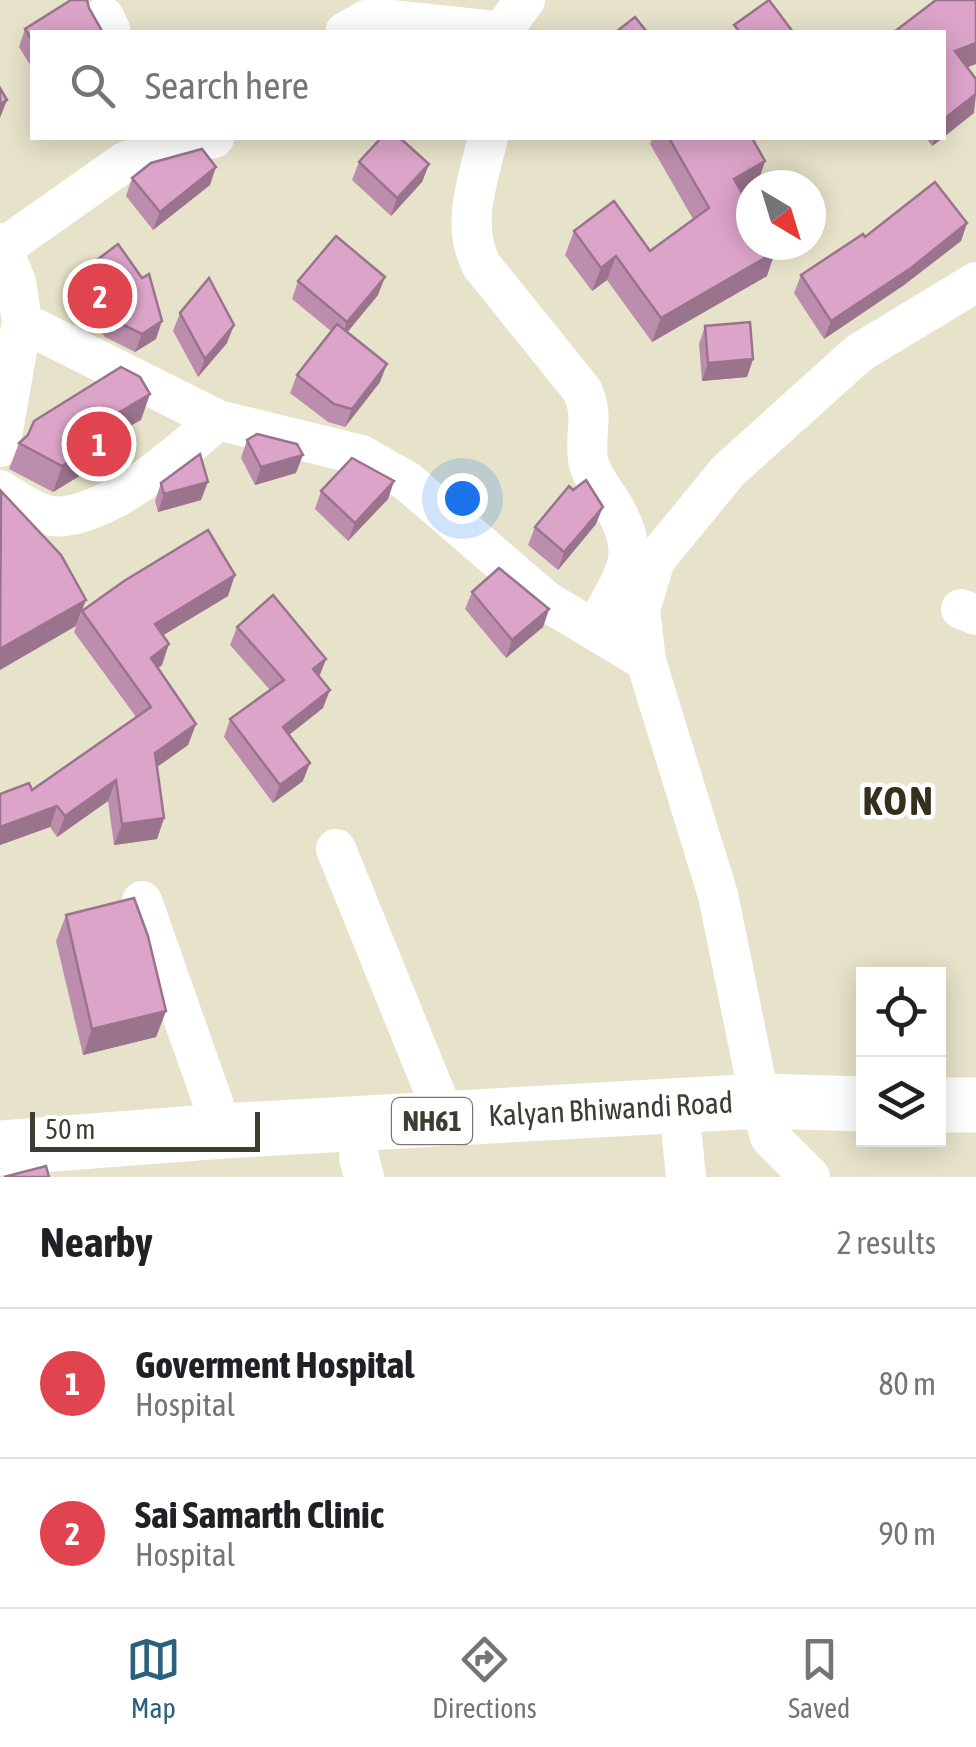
<!DOCTYPE html>
<style>
body{margin:0;font-family:"Asap Condensed",sans-serif;background:#f6f6f6;color:#202124}
.controls{position:absolute;right:30px;bottom:30px;display:grid;overflow:hidden;border-radius:0px;box-shadow:0 5px 25px #0003}
.controls button{width:90px;height:90px;display:grid;place-items:center;padding:0;border:0;border-bottom:2px solid #e0e0e0;background:#fff;color:#202124;font:50px sans-serif}
.compass{position:absolute;left:736px;top:170px;width:90px;height:90px;border-radius:50%;background:#fff;box-shadow:0 5px 25px #0003;rotate:142deg}
.scale{position:absolute;left:30px;bottom:25px;width:230px;box-sizing:border-box;padding-left:10px;border:5px solid #3f3d33;border-top:0;font-size:28px;line-height:35px;white-space:nowrap;color:#3f3d33;-webkit-text-stroke:8px #fff;paint-order:stroke}
.you{position:absolute;left:462px;top:498px;width:35px;height:35px;margin:-25px;border:8px solid #fff;border-radius:50%;background:#1a73e8;box-shadow:0 0 0 15px #1a73e833}
.badge{display:grid;place-items:center;width:65px;height:65px;border-radius:50%;background:#2c617d;color:#fff;font-size:32px;font-weight:700}
.pin{position:absolute;translate:-50% -50%;border:5px solid #fff;box-shadow:0 2px 10px #0006}
.list{margin:0;padding:0;list-style:none}
h2{display:flex;justify-content:space-between;align-items:center;height:130px;margin:0;padding:0 40px;font-size:42px}
h2 small{font-size:32px;font-weight:400;color:#757577}
.list li{display:grid;grid-template-columns:65px 1fr auto;gap:30px;align-items:center;box-sizing:border-box;height:150px;padding:0 40px;border-top:2px solid #e0e0e0}
.list b{display:block;font-size:38px;white-space:nowrap}
.list p{margin:0;font-size:32px;white-space:nowrap;color:#757577}
.list em{font-size:32px;font-style:normal;color:#757577}
.icon{flex:none;width:55px;height:55px;fill:none;stroke:currentColor;stroke-width:2;stroke-linecap:round;stroke-linejoin:round}
.map{position:relative;flex:none;width:976px;height:1177px;overflow:hidden}
.search{position:absolute;background:#fff;box-shadow:0 5px 25px #0003;left:30px;right:30px;top:30px;height:110px;display:flex;align-items:center;gap:25px;box-sizing:border-box;padding:0 35px;border-radius:0px;color:#757577;font-size:38px}
.sheet{height:430px;background:#fff}
nav{display:flex;justify-content:space-around;align-items:center;box-sizing:border-box;height:140px;border-top:2px solid #e0e0e0;background:#fff;font-size:28px;color:#757577}
nav a{display:grid;justify-items:center;gap:5px}
nav .on{color:#2c617d}
.map>svg:first-child{display:block}
</style>
<div class="map">
<svg width="976" height="1177" viewBox="0 0 976 1177">
<rect width="100%" height="100%" fill="#e7e3ca"/>
<g fill="none" stroke-linecap="round" stroke-linejoin="round">
<g stroke="#fff" stroke-width="40">
<polyline points="104,17 111,32"/>
<polyline points="502,31 525,0"/>
<polyline points="345,32 366,20 383,19 504,32"/>
<path d="M 488,138 C 478,180 460,225 482,266 L 582,390 C 595,418 584,432 588,459 C 590,474 602,488 610,501 C 647,558 622,575 595,630"/>
<polyline points="0,243 16,282 22,322 218,420 361,455 407,481 546,601 646,661"/>
<polyline points="3,248 126,161 214,138"/>
<polyline points="0,447 22,322"/>
<path d="M 0,490 C 19,501 41,520 65,516 C 118,509 178,454 218,420"/>
<polyline points="961,609 976,615"/>
<polyline points="336,849 446,1120"/>
<polyline points="142,901 223,1131"/>
<polyline points="682,1137 686,1177"/>
<polyline points="359,1157 364,1177"/>
<polyline points="810,1177 770,1137 760,1101 718,895 646,661 640,610 655,560 728,471 859,353 976,282"/>
</g>
<g stroke="#fff" stroke-width="55">
<polyline points="938,1105 976,1105"/>
<path id="s1" d="M 0,1148 L 223,1131 L 760,1101 L 864,1104"/>
</g>
</g>
<g fill="#bd8dad">
<polygon points="89,8 32,32 32,68 19,47 25,29"/>
<polygon points="652,138 752,138 765,161 757,185 751,185 751,188 742,194 767,276 652,342 607,280 592,291 565,255 574,231 650,251 693,219 650,144"/>
<polygon points="926,138 943,138 932,146"/>
<polygon points="359,162 429,164 422,182 391,216 352,180"/>
<polygon points="132,178 210,185 153,230 126,196"/>
<polygon points="967,223 961,241 904,285 824,339 794,293 801,275 865,237"/>
<polygon points="76,276 142,278 156,339 135,352 105,337 70,294"/>
<polygon points="298,281 378,295 347,332 380,382 345,427 328,422 290,393 297,375 331,331 292,299"/>
<polygon points="180,313 227,343 198,377 173,331"/>
<polygon points="705,326 753,359 747,377 702,381 699,344"/>
<polygon points="141,420 128,427 119,452 53,492 9,469 19,443"/>
<polygon points="247,440 296,473 255,485 241,458"/>
<polygon points="394,481 388,499 348,541 315,509 321,491"/>
<polygon points="161,483 201,500 158,512 155,501"/>
<polygon points="573,490 596,524 558,570 528,545 535,527"/>
<polygon points="472,592 549,609 543,627 506,658 465,609"/>
<polygon points="228,596 163,635 162,665 158,668 196,724 188,745 157,767 164,818 157,839 114,845 108,801 57,837 50,827 0,845 0,794 32,790 136,717 74,632 82,611"/>
<polygon points="237,627 326,659 319,677 323,708 289,735 303,781 273,803 224,737 230,719 270,690 230,645"/>
<polygon points="66,915 166,1011 156,1037 83,1055 56,941"/>
</g>
<g fill="#9a738d">
<polygon points="976,43 976,64 946,76 955,51"/>
<polygon points="976,94 974,113 944,137 944,119"/>
<polygon points="7,100 0,118 0,104"/>
<polygon points="935,138 943,138 932,146"/>
<polygon points="765,161 757,185 751,185 751,188 725,203 734,179"/>
<polygon points="429,164 422,182 391,216 397,198"/>
<polygon points="216,167 210,185 153,230 160,212"/>
<polygon points="967,223 961,241 904,285 824,339 831,321"/>
<polygon points="775,252 767,276 652,342 661,318"/>
<polygon points="616,256 607,280 592,291 601,268"/>
<polygon points="385,277 378,295 341,340 347,322"/>
<polygon points="162,321 156,339 135,352 142,334"/>
<polygon points="234,325 227,343 198,377 205,359"/>
<polygon points="753,359 747,377 702,381 708,363"/>
<polygon points="387,364 380,382 345,427 352,409"/>
<polygon points="150,394 141,420 128,427 119,452 53,492 62,466 120,412"/>
<polygon points="303,455 296,473 255,485 261,467"/>
<polygon points="394,481 388,499 348,541 355,523"/>
<polygon points="208,482 201,500 158,512 164,494"/>
<polygon points="603,507 596,524 558,570 564,552"/>
<polygon points="235,575 228,596 147,645 155,624"/>
<polygon points="86,600 76,626 0,670 0,649"/>
<polygon points="549,609 543,627 506,658 512,640"/>
<polygon points="169,644 162,665 143,679 151,658"/>
<polygon points="326,659 319,677 313,669"/>
<polygon points="330,690 323,708 276,745 283,727"/>
<polygon points="196,724 188,745 147,774 155,753"/>
<polygon points="310,763 303,781 273,803 280,785"/>
<polygon points="116,780 108,801 57,837 65,816"/>
<polygon points="57,806 50,827 0,845 0,827"/>
<polygon points="164,818 157,839 114,845 122,824"/>
<polygon points="166,1011 156,1037 83,1055 92,1029"/>
</g>
<g fill="#dca4c9" stroke="#9a738d" stroke-width="2.5">
<polygon points="71,0 87,0 89,8 102,31 32,32 32,40 25,29"/>
<polygon points="769,0 793,32 740,32 734,25"/>
<polygon points="936,0 976,0 976,43 955,51 976,79 976,94 944,119 944,32 894,32"/>
<polygon points="635,17 647,32 616,32"/>
<polygon points="0,88 7,100 0,104"/>
<polygon points="381,138 400,138 429,164 397,198 359,162"/>
<polygon points="669,138 752,138 765,161 734,179 751,209 751,245 771,245 775,252 661,318 616,256 601,268 574,231 614,201 650,251 709,208"/>
<polygon points="202,149 216,167 160,212 132,178 151,163"/>
<polygon points="935,182 967,223 911,268 831,321 801,275 863,234 865,237"/>
<polygon points="336,236 385,277 347,322 298,281"/>
<polygon points="118,244 142,278 149,274 162,321 142,334 111,319 76,276"/>
<polygon points="209,278 234,325 205,359 180,313"/>
<polygon points="750,322 753,359 708,363 705,326"/>
<polygon points="337,324 387,364 352,409 334,404 297,375"/>
<polygon points="121,367 140,377 150,394 120,412 129,426 62,466 19,443 28,435 34,421"/>
<polygon points="257,434 297,444 303,455 261,467 247,440"/>
<polygon points="200,454 208,482 164,494 161,483"/>
<polygon points="352,458 394,481 355,523 321,491"/>
<polygon points="586,480 603,507 564,552 535,527 569,486 573,490"/>
<polygon points="1,491 61,555 86,600 0,649"/>
<polygon points="208,530 235,575 155,624 169,644 151,658 196,724 155,753 164,818 122,824 116,780 65,816 57,806 0,827 0,794 29,783 32,790 151,707 82,611 124,581"/>
<polygon points="499,568 549,609 512,640 472,592"/>
<polygon points="273,595 326,659 313,669 330,690 283,727 310,763 280,785 230,719 284,680 237,627"/>
<polygon points="134,898 148,936 166,1011 92,1029 66,915"/>
<polygon points="46,1166 49,1177 4,1177"/>
</g>
<g text-anchor="middle" stroke-width="9" stroke-linejoin="round" paint-order="stroke">
<rect fill="#fff" stroke="#797770" stroke-width="2.5" x="392" y="1098" width="80" height="46" rx="8"/>
<g font-size="28" font-weight="bold" fill="#3f3d33">
<text x="432" y="1131">NH61</text>
</g>
<g font-size="30" fill="#3f3d33" stroke="#fff">
<text dy="10" stroke="none"><textPath href="#s1" startOffset="612">Kalyan Bhiwandi Road</textPath></text>
</g>
<g font-size="40" font-weight="bold" letter-spacing="2.5" fill="#33301c" stroke="#fff">
<text x="899" y="815">KON</text>
</g>
</g>
</svg>
<div class="controls">
<button><svg class="icon" aria-label="locate" viewBox="0 0 24 24"><circle cx="12" cy="12" r="6"/><path d="M12 2v4M12 18v4M2 12h4M18 12h4"/></svg></button>
<button><svg class="icon" aria-label="layers" viewBox="0 0 24 24"><path d="M12 4l9 5-9 5-9-5zM3 14l9 5 9-5"/></svg></button>
</div>
<svg class="compass" viewBox="-18 -18 36 36"><path d="M0-13l5 13h-10z" fill="#e53935"/><path d="M0 13l5-13h-10z" fill="#757577"/></svg>
<div class="scale">50 m</div>
<div class="you"></div>
<div class="pin badge" style="left:99px;top:444px;background:#e0444e">1</div>
<div class="pin badge" style="left:100px;top:296px;background:#e0444e">2</div>
<div class="search"><svg class="icon" aria-label="search" viewBox="0 0 24 24"><circle cx="10" cy="10" r="6"/><path d="M15 15l6 6"/></svg>Search here</div>
</div>
<section class="sheet">
<h2>Nearby<small>2 results</small></h2>
<ul class="list">
<li><span class="badge" style="background:#e0444e">1</span><div><b>Goverment Hospital</b><p>Hospital</p></div><em>80 m</em></li>
<li><span class="badge" style="background:#e0444e">2</span><div><b>Sai Samarth Clinic</b><p>Hospital</p></div><em>90 m</em></li>
</ul>
</section>
<nav>
<a class="on"><svg class="icon" aria-label="map" viewBox="0 0 24 24"><path d="M3 6l6-2 6 2 6-2v14l-6 2-6-2-6 2zM9 4v14M15 6v14"/></svg>Map</a>
<a><svg class="icon" aria-label="directions" viewBox="0 0 24 24"><path d="M12 3l9 9-9 9-9-9zM9 14v-3h6M13 9l2 2-2 2"/></svg>Directions</a>
<a><svg class="icon" aria-label="saved" viewBox="0 0 24 24"><path d="M7 4h10v16l-5-4-5 4z"/></svg>Saved</a>
</nav>
